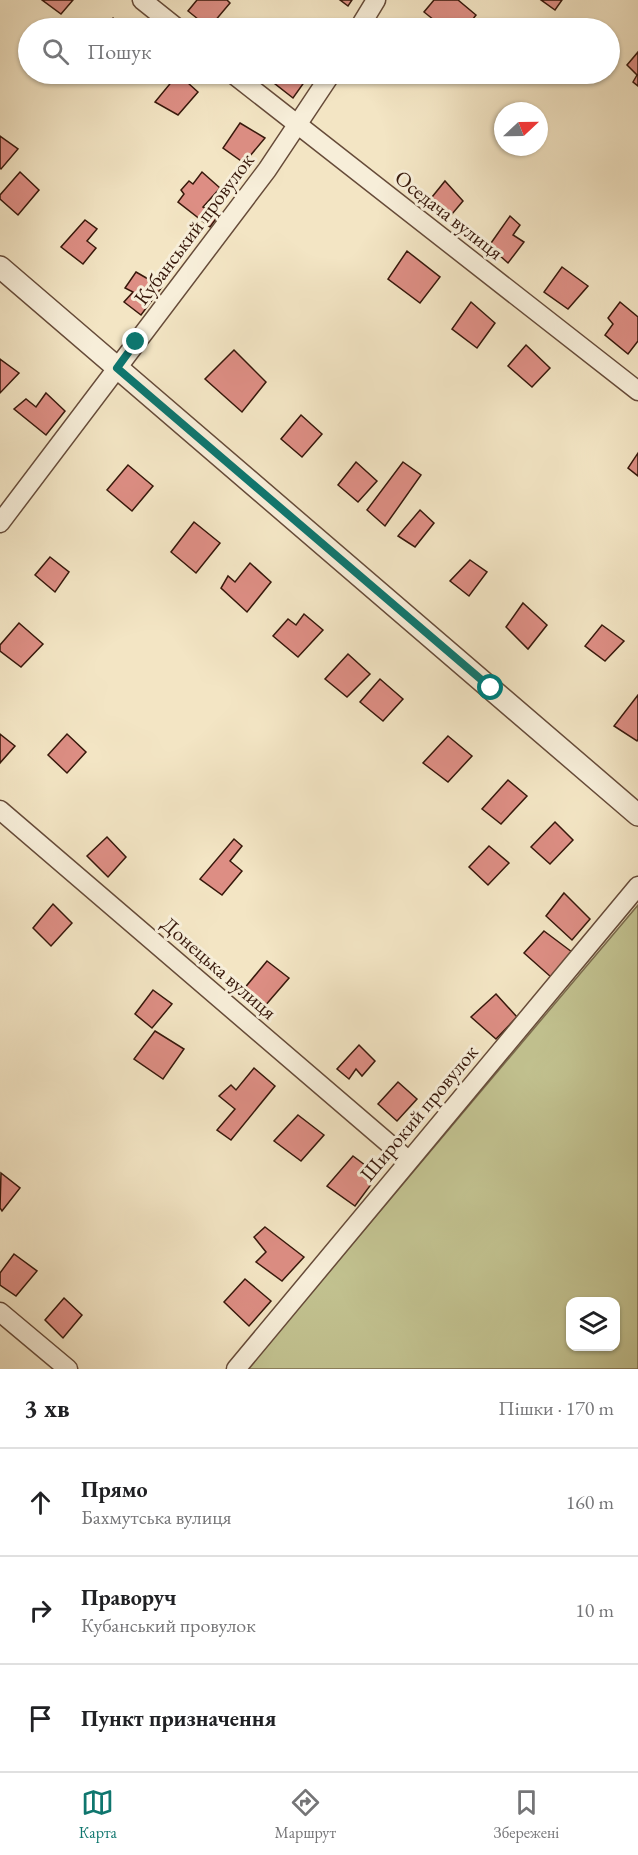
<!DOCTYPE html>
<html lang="uk">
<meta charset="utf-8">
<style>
body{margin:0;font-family:"EB Garamond",serif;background:#f2f2f2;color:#202124}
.controls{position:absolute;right:18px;bottom:18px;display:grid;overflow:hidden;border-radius:12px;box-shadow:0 2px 4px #0004}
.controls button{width:54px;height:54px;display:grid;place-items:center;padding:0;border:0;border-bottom:2px solid #e0e0e0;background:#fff;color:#202124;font:30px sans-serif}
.compass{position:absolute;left:494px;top:102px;width:54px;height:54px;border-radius:50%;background:#fff;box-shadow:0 2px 4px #0004;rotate:68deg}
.stop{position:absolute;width:18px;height:18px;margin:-14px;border:4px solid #0f766e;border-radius:50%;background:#fff}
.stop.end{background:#0f766e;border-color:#fff;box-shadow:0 2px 6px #0008}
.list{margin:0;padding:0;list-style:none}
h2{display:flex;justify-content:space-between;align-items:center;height:78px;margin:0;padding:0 24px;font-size:26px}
h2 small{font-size:20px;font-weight:400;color:#757577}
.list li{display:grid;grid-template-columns:39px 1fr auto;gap:18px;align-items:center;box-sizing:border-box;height:108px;padding:0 24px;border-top:2px solid #e0e0e0}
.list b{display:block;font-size:22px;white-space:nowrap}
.list p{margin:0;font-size:20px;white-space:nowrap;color:#757577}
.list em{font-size:20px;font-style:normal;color:#757577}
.icon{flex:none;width:33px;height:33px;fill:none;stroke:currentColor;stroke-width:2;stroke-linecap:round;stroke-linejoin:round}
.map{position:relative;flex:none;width:638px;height:1369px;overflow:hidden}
.search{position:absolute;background:#fff;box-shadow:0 2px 4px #0004;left:18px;right:18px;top:18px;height:66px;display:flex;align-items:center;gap:15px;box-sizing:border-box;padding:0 21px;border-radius:33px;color:#757577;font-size:22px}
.sheet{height:402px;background:#fff}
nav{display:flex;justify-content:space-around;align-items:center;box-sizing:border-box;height:84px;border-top:2px solid #e0e0e0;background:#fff;font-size:16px;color:#757577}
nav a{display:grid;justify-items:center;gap:3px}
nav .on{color:#0f766e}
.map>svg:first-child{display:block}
</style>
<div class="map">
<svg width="638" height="1369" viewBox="0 0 638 1369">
<rect width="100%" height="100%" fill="#f3e5c4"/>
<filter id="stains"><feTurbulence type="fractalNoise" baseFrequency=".00333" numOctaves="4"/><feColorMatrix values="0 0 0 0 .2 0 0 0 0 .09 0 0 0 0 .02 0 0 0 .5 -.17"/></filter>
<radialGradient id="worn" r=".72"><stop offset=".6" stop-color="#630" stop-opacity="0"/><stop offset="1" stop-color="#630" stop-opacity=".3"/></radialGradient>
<path fill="#c2c290" stroke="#7c6d4e" stroke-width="1.5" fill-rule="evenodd" d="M 638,905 L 638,1369 L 247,1369 ZM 570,1302 L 616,1302 L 616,1346 L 570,1346 Z"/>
<g fill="#dd8e84" stroke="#37180b" stroke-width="1.5">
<polygon points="42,0 73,0 61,14"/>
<polygon points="197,0 227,0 230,3 209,28 188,11"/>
<polygon points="340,0 352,0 348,6"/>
<polygon points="434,0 458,0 476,15 466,28 444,28 424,12"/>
<polygon points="541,0 562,0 555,10"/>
<polygon points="113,18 122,28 104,28"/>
<polygon points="638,52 638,86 633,82 637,75 627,65"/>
<polygon points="178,74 198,92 178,115 155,102"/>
<polygon points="281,74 310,74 293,98 274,83"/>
<polygon points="240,123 265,138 244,163 223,148"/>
<polygon points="0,136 18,149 1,169 0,168"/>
<polygon points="20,172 39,190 18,215 0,199 0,195"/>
<polygon points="202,172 220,188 203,207 218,216 210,227 178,202 184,194 181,190 189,181 193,184"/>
<polygon points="445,181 463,201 447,220 428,202"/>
<polygon points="510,216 520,225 513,235 524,242 508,263 489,246"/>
<polygon points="85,220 97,229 87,241 96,248 83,264 61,247"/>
<polygon points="407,251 440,277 420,303 388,279"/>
<polygon points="562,267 588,286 568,309 544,292"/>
<polygon points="136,272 162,287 141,315 124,302 133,292 125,288"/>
<polygon points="471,302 495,323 477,348 452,329"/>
<polygon points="620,302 638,317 638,341 628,354 605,335 613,324 608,318"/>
<polygon points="526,345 550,368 532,387 508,366"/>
<polygon points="234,350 266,382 242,412 205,379"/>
<polygon points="0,359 19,373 0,393"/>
<polygon points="46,393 65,411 46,435 14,409 26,399 36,407"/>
<polygon points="301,415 322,434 302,457 281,439"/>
<polygon points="638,453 638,476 628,468"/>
<polygon points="356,462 377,481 358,502 338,485"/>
<polygon points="403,462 421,475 385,526 367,510"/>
<polygon points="128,465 153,486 132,511 107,490"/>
<polygon points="420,510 434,523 415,547 398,536"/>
<polygon points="194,522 220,543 196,573 171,552"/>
<polygon points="50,557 69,572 55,592 35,575"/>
<polygon points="470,560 487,572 469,596 450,581"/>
<polygon points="250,563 271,582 247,612 221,588 228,576 235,582"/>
<polygon points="523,603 547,625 528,649 506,627"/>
<polygon points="304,614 323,630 298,657 273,636 288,619 296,625"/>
<polygon points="19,623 43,644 21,667 0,651 0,645"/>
<polygon points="602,625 624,641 605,661 585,646"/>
<polygon points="348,654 370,674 347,697 325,679"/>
<polygon points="380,679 403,699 383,721 360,702"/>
<polygon points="638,695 638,739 637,741 614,726"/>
<polygon points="0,734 15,746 0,763"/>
<polygon points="67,734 86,752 67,773 48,755"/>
<polygon points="448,736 472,756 448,782 423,763"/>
<polygon points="508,780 527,796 501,824 482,809"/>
<polygon points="555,822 573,840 550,864 531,847"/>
<polygon points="107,837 126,857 108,877 87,856"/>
<polygon points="234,839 242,846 230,861 242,871 222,895 200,879"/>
<polygon points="489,846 509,863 488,885 469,867"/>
<polygon points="564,893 590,919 572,940 546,916"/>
<polygon points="53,904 72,923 51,946 33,928"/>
<polygon points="544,931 572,952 551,977 524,953"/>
<polygon points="267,961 289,978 264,1007 243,990"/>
<polygon points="153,990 172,1004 152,1028 135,1014"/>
<polygon points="496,994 517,1017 496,1039 471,1017"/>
<polygon points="155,1031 184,1049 163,1079 134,1059"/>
<polygon points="359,1045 375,1061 362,1076 356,1069 349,1079 337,1069"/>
<polygon points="254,1068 275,1086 231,1140 217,1130 235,1109 219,1096 231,1085 236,1090"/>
<polygon points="398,1082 417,1099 397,1121 378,1104"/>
<polygon points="298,1115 324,1135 301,1161 274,1141"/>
<polygon points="353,1156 378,1175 355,1206 327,1186"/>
<polygon points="1,1173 20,1188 2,1211 0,1208"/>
<polygon points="265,1227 304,1257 282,1281 256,1262 266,1252 254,1237"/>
<polygon points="14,1254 37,1271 16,1296 0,1285 0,1273"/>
<polygon points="245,1279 271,1301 249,1326 224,1302"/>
<polygon points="64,1298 82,1315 63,1338 45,1320"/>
</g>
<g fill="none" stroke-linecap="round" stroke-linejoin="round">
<defs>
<g id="minor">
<polyline points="142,0 177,28"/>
<polyline points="359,28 376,0"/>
<polyline points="233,74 638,391"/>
<polyline points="0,523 267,170 331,74"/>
<polyline points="0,810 408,1160"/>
<polyline points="0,1312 68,1369"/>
<polyline points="236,1369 638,886"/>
</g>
<polyline id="tertiary" points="0,267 638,815"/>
</defs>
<use href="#minor" stroke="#664b39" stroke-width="21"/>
<use href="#tertiary" stroke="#664b39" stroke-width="24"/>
<use href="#minor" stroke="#f7eed9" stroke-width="18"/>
<use href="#tertiary" stroke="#f7eed9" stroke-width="21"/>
</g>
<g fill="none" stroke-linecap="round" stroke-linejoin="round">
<polyline stroke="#0f766e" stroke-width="8" points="136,342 117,368 491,688"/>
</g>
<g text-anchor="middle" stroke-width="6" stroke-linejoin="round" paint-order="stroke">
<g font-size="21" fill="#37180b" stroke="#f7eed9">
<text transform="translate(449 215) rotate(38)" y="7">Оседача вулиця</text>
<text transform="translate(194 229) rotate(-53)" y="7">Кубанський провулок</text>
<text transform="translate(219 968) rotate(41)" y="7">Донецька вулиця</text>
<text transform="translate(419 1113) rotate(-50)" y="7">Широкий провулок</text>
</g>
</g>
<rect width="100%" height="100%" filter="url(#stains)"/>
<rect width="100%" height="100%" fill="url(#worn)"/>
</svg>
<div class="controls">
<button><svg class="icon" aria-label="layers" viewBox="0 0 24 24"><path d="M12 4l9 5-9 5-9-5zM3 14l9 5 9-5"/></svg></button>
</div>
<svg class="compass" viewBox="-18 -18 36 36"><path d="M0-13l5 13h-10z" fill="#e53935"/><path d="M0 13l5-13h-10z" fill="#757577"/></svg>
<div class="stop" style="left:491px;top:688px"></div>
<div class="stop end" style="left:136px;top:342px"></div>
<div class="search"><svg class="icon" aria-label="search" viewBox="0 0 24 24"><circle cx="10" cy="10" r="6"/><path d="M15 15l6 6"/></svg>Пошук</div>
</div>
<section class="sheet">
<h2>3 хв<small>Пішки · 170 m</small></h2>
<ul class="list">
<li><svg class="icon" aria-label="ahead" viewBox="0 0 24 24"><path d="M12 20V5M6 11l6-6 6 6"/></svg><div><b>Прямо</b><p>Бахмутська вулиця</p></div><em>160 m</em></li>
<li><svg class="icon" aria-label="right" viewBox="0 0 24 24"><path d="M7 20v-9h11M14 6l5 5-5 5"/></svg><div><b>Праворуч</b><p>Кубанський провулок</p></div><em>10 m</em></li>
<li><svg class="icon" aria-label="arrive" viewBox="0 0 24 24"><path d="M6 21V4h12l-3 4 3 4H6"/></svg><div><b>Пункт призначення</b></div></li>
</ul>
</section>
<nav>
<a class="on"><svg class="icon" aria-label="map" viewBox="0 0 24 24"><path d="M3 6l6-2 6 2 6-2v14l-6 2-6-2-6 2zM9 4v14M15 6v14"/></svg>Карта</a>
<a><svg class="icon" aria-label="directions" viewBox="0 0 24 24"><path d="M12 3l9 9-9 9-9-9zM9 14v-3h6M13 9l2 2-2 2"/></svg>Маршрут</a>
<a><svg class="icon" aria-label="saved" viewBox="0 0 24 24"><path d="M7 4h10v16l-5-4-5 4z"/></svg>Збережені</a>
</nav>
